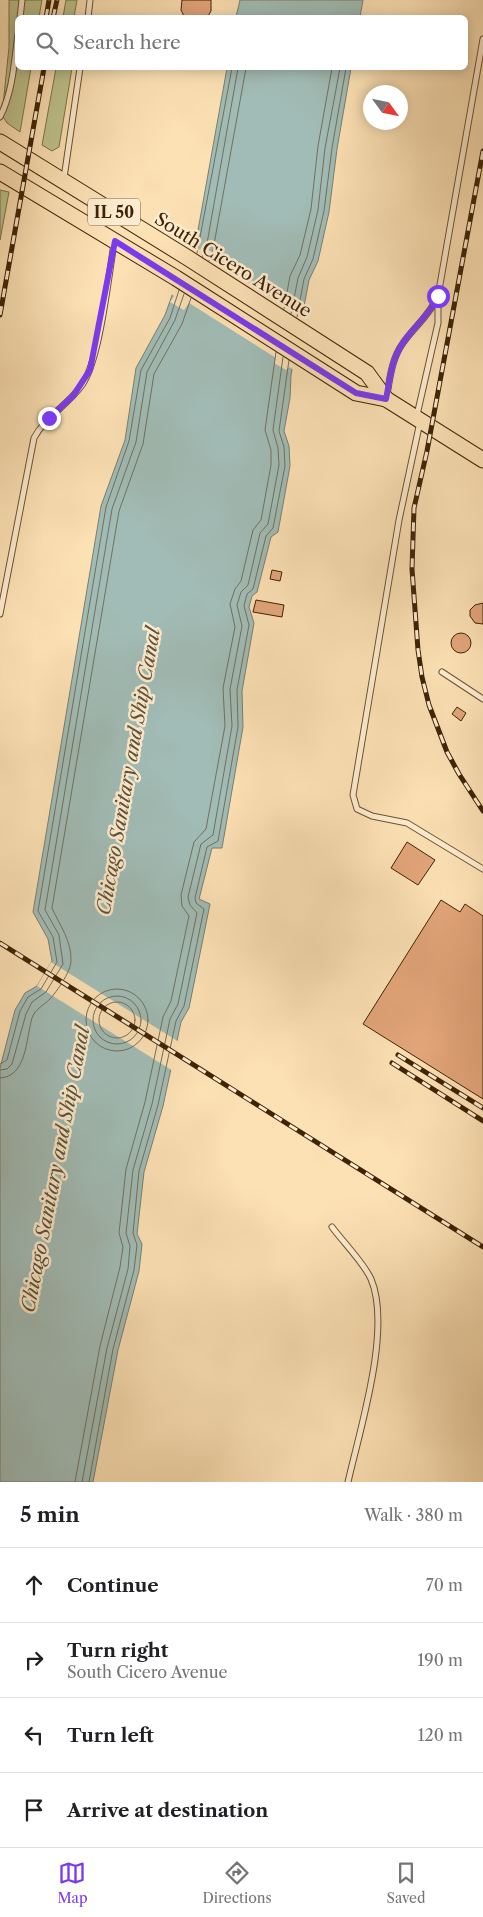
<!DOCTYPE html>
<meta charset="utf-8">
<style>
body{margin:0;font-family:"Libre Caslon Text",serif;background:#f2f2f2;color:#202124}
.compass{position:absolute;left:363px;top:85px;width:45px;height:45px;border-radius:50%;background:#fff;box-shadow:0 2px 12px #0003;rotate:123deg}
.stop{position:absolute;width:15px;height:15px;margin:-11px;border:4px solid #7c3aed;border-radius:50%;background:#fff}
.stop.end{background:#7c3aed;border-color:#fff;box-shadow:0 1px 5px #0008}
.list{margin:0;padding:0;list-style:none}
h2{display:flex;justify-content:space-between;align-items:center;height:65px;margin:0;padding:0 20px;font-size:21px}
h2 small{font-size:16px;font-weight:400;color:#757577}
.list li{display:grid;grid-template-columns:32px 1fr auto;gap:15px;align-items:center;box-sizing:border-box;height:75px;padding:0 20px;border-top:1px solid #e0e0e0}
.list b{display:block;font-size:19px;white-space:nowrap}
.list p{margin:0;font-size:16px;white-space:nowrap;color:#757577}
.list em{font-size:16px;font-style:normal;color:#757577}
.icon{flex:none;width:28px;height:28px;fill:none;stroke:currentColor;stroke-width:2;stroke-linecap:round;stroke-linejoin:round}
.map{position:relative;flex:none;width:483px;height:1482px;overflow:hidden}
.search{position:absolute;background:#fff;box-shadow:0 2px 12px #0003;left:15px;right:15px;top:15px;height:55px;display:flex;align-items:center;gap:12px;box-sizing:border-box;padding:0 18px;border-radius:8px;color:#757577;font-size:19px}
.sheet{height:365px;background:#fff}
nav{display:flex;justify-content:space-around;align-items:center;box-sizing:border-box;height:70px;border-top:1px solid #e0e0e0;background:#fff;font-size:14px;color:#757577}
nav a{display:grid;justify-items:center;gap:2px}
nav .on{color:#7c3aed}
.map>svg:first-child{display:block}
</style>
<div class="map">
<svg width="483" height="1482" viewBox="0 0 483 1482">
<rect width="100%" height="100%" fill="#fce1b5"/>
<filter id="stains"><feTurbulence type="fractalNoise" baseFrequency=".004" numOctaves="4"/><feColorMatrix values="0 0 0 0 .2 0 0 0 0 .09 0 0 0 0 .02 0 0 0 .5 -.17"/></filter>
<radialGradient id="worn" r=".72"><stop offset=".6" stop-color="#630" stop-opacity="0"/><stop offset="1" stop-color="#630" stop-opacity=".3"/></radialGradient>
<g fill="#bec38e" stroke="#7e734a">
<polygon points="9,0 42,0 39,17 18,18 18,68 31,68 20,132 7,123 2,115 9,47"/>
<polygon points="66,0 77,0 74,17 63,17"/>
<polygon points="56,68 72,68 59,147 52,151 42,145"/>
<polygon points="0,190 9,192 0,240"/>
</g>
<g fill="#a1bcb6" stroke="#7a7f6f" fill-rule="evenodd">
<polygon points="240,0 363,0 360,17 236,17"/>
<path d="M 227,68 L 351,68 L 337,149 L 329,212 L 318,261 L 309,280 L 291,375 L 290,398 L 284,431 L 289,446 L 290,466 L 278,532 L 271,537 L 257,592 L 252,596 L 249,607 L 254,623 L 242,691 L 243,727 L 222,848 L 212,848 L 199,899 L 210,904 L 189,1008 L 181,1022 L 163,1106 L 144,1172 L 137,1234 L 142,1244 L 139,1271 L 118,1350 L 93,1482 L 0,1482 L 0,1068 L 15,1010 L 25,993 L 37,986 L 52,961 L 48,939 L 33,912 L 101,506 L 125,440 L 136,368 L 165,315 L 174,290 L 195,247 ZM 112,1008 L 124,1009 L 129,1023 L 121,1031 L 110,1030 L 105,1019 Z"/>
</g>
<g fill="#fce1b5" fill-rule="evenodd">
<polygon points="203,246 216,255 213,260 304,317 294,370 289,367 286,370 274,363 276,358 189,303 184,310 170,302 174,296 170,293 182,267 195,247 200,250"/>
<path d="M 51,962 L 179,1042 L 173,1071 L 37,986 ZM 116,1010 L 123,1011 L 127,1019 L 126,1025 L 117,1030 L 109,1025 L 107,1019 L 110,1013 Z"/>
</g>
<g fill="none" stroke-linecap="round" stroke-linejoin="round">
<g stroke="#70705e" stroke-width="1">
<polyline points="197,253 232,68"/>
<polyline points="202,257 206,249 238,68"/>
<polyline points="209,261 213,250 246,68"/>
<polyline points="284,309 290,276 300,255 311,209 318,146 332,68"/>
<polyline points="291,314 298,278 307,257 318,210 325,148 340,68"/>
<polyline points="297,317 304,279 313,259 324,211 332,148 346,68"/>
<circle cx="117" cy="1020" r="31"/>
<circle cx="117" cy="1020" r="24"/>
<circle cx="117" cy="1020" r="18"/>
<polyline points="0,1064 7,1060 20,1011 28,997 41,989 57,962 53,937 38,911 106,507 129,441 141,370 170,318 179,290"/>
<polyline points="0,1070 7,1069 12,1064 26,1014 32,1002 46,992 63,964 59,935 45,910 112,509 136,442 147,372 175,320 184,294"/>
<path d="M 0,1078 C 27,1077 26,1038 32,1018 C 36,1008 43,1006 50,999 C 57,991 70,973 71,962 C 72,941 60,926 52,908 L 119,511 L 143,444 L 154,374 L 182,324 L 191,298"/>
<polyline points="75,1482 100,1346 120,1267 123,1247 119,1233 126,1169 145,1102 163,1017 171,1001 189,916 182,906 181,895 194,842 206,829 225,726 223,688 235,627 230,604 235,589 241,581 253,530 261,520 271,465 271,450 265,430 276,352"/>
<polyline points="82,1482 107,1348 128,1269 130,1246 126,1233 133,1170 152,1104 170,1019 178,1004 197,913 190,905 188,897 201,844 213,835 232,726 230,689 242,626 237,605 241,592 248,585 260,533 268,524 279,465 278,448 273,430 283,357"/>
<polyline points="89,1482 113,1349 134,1270 137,1245 133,1233 139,1171 158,1105 176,1021 184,1006 204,909 196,903 195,898 207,847 218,841 238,727 237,690 249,625 244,606 247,594 253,589 266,536 273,528 285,466 284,447 279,431 289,360"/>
</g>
</g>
<g fill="#e3a57a" stroke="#3f2305">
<polygon points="182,0 211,0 211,11 207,18 185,18 181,10"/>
<polygon points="272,570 282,572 280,581 270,579"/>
<polygon points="256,600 284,605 282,617 253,612"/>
<polygon points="483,603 483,624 475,623 470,616 470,610 475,605"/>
<circle cx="461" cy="643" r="10"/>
<polygon points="457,707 466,713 461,721 452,714"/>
<polygon points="407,842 435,860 418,885 391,868"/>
<polygon points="441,900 460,912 465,904 483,916 483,1099 363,1024"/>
</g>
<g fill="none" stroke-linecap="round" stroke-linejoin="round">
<defs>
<g id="lane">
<polyline points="20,18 22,0"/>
<polyline points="88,18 90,0"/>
<path d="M 0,117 C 13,91 14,63 18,34"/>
<polyline points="64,178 80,68"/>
<path d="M 387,395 C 390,377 392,358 403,343 C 414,327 429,316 437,298"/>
<polyline points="417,415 438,323 438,296 483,39"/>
<polyline points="420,422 399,520 353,795 357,809 372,816 407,823 483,869"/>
<path d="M 0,614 L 34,438 C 45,417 68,405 82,385 C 100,359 108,279 114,244"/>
<polyline points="442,672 483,699"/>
<path d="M 332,1227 C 343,1242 364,1263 371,1279 C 392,1328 360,1429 348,1482"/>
</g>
<g id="primary">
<polyline points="0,142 188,258 367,373 386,399"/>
<polyline points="0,172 176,278 356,393 386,399 483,460"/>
</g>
</defs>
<use href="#lane" stroke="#6e5231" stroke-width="7"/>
<use href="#primary" stroke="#3f2305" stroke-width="17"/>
<use href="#lane" stroke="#fdeccf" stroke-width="5"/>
<use href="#primary" stroke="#fce1b5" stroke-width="15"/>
<defs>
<g id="rail">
<polyline points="46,18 49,0"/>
<polyline points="53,18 57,0"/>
<polyline points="483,151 427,451 414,508 412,569 418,650 422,677 429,705 447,752 459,774 483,811"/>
<polyline points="0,315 44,68"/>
<polyline points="0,943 483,1247"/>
<polyline points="398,1055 483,1108"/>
<polyline points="392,1063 483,1121"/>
</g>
</defs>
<use href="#rail" stroke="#3f2305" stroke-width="5"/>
<use href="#rail" stroke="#fdeccf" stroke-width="3" stroke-dasharray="9" stroke-linecap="butt"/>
</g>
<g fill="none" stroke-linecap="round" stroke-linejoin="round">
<path stroke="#7c3aed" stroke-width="6" d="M 49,418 L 73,396 L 90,370 L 115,241 L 356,393 L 386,399 C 390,379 391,360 403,343 C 414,326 430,315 438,296"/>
</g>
<g text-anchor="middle" stroke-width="5" stroke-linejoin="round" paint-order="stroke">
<rect fill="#fdeccf" stroke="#785f42" stroke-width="1" x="88" y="198.5" width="52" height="27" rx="4"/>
<g font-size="16" font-weight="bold" fill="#3f2305">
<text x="114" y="218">IL 50</text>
</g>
<g font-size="18" fill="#3f2305" stroke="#fdeccf">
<text transform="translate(233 265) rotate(32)" y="6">South Cicero Avenue</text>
</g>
<g font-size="19" font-style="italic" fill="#5c513a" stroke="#fdeccf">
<text transform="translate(128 771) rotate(-80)" y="7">Chicago Sanitary and Ship Canal</text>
<text transform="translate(55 1169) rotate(-79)" y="7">Chicago Sanitary and Ship Canal</text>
</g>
</g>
<rect width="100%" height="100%" filter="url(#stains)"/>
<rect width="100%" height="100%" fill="url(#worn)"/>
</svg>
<svg class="compass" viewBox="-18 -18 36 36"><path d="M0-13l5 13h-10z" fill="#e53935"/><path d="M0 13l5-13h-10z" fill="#757577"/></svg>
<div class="stop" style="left:438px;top:296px"></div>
<div class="stop end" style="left:49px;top:418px"></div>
<div class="search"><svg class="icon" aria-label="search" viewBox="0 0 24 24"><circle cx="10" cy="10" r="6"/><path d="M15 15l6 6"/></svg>Search here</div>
</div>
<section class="sheet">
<h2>5 min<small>Walk · 380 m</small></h2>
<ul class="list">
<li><svg class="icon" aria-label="ahead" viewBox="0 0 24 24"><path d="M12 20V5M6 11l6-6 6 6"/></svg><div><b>Continue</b></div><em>70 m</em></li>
<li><svg class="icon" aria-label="right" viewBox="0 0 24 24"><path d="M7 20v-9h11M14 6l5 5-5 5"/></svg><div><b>Turn right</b><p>South Cicero Avenue</p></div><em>190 m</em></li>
<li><svg class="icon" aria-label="left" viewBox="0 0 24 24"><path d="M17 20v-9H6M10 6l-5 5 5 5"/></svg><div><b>Turn left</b></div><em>120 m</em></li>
<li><svg class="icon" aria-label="arrive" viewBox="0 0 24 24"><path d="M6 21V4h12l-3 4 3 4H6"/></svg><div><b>Arrive at destination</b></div></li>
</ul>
</section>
<nav>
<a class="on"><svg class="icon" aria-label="map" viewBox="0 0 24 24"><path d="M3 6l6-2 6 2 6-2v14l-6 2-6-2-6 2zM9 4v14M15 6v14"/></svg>Map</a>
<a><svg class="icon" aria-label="directions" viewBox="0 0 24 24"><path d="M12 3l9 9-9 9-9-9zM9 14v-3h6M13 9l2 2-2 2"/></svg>Directions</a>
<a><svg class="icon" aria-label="saved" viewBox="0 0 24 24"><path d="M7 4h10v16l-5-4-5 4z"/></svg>Saved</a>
</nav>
